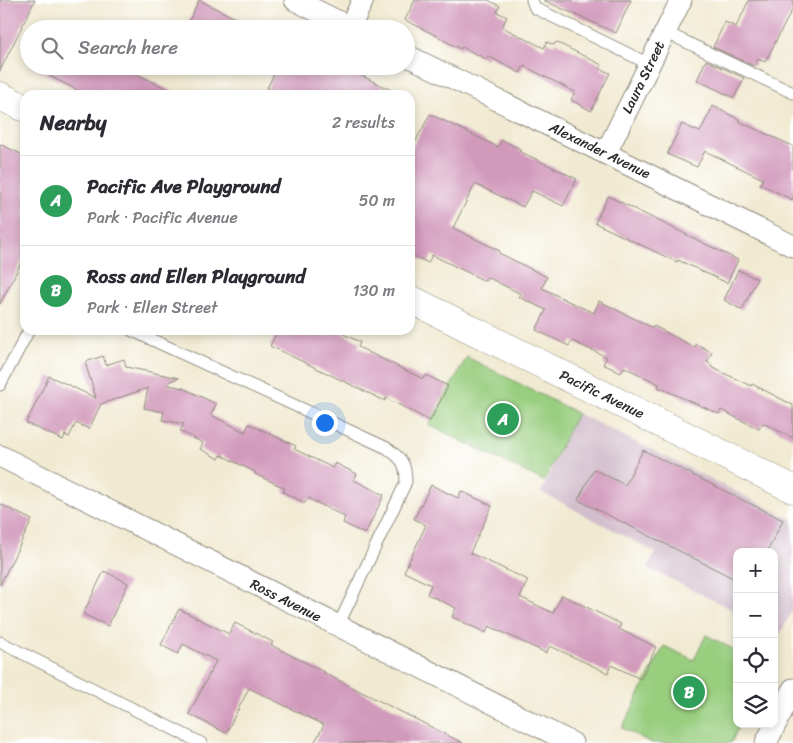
<!DOCTYPE html>
<meta charset="utf-8">
<style>
body{margin:0;font-family:Sriracha,sans-serif;background:#f2f2f3;color:#2b2b33}
.controls{position:absolute;right:15px;bottom:15px;display:grid;overflow:hidden;border-radius:10px;box-shadow:0 2px 8px #0003}
.controls button{width:45px;height:45px;display:grid;place-items:center;padding:0;border:0;border-bottom:1px solid #e1e1e2;background:#fff;color:#2b2b33;font:25px sans-serif}
.you{position:absolute;left:324px;top:422px;width:18px;height:18px;margin:-12px;border:4px solid #fff;border-radius:50%;background:#1a73e8;box-shadow:0 0 0 8px #1a73e833}
.badge{display:grid;place-items:center;width:32px;height:32px;border-radius:50%;background:#d93025;color:#fff;font-size:16px;font-weight:700}
.pin{position:absolute;translate:-50% -50%;border:2px solid #fff;box-shadow:0 1px 5px #0006}
.list{margin:0;padding:0;list-style:none}
h2{display:flex;justify-content:space-between;align-items:center;height:65px;margin:0;padding:0 20px;font-size:21px}
h2 small{font-size:16px;font-weight:400;color:#7c7c81}
.list li{display:grid;grid-template-columns:32px 1fr auto;gap:15px;align-items:center;box-sizing:border-box;height:90px;padding:0 20px;border-top:1px solid #e1e1e2}
.list b{display:block;font-size:19px;white-space:nowrap}
.list p{margin:0;font-size:16px;white-space:nowrap;color:#7c7c81}
.list em{font-size:16px;font-style:normal;color:#7c7c81}
.icon{flex:none;width:28px;height:28px;fill:none;stroke:currentColor;stroke-width:2;stroke-linecap:round;stroke-linejoin:round}
.map{position:relative;flex:none;width:793px;height:743px;overflow:hidden}
.search{position:absolute;background:#fff;box-shadow:0 2px 8px #0003;left:20px;top:20px;width:395px;height:55px;display:flex;align-items:center;gap:12px;box-sizing:border-box;padding:0 18px;border-radius:28px;color:#7c7c81;font-size:19px}
.panel{position:absolute;background:#fff;box-shadow:0 2px 8px #0003;left:20px;top:90px;width:395px;height:245px;border-radius:15px}
.map>svg:first-child{display:block}
</style>
<div class="map">
<svg width="793" height="743" viewBox="0 0 793 743">
<rect width="100%" height="100%" fill="#fff"/>
<filter id="ink" filterUnits="userSpaceOnUse"><feTurbulence type="fractalNoise" baseFrequency=".02" numOctaves="2"/><feDisplacementMap in="SourceGraphic" scale="10" xChannelSelector="R" yChannelSelector="G"/><feConvolveMatrix kernelMatrix="1 2 1 2 8 2 1 2 1" color-interpolation-filters="sRGB"/></filter>
<filter id="wash" filterUnits="userSpaceOnUse"><feTurbulence type="fractalNoise" baseFrequency=".0096" numOctaves="4" result="noise"/><feDisplacementMap in="SourceGraphic" scale="20" xChannelSelector="R" yChannelSelector="G"/><feGaussianBlur stdDeviation="1.12" result="paint"/><feColorMatrix in="noise" values="0 0 0 0 0 0 0 0 0 0 0 0 0 0 0 0 0 1.4 0 .05"/><feComposite in="paint" operator="in"/></filter>
<g filter="url(#wash)">
<rect width="100%" height="100%" fill="#f1ead2"/>
<polygon fill="#d1bdcb" points="577,413 793,520 793,609 780,634 774,631 774,552 737,552 737,612 648,568 655,552 541,492"/>
<g fill="#99ce7f" stroke="#627c55">
<polygon points="467,357 577,413 544,481 429,425"/>
<polygon points="706,635 737,651 737,724 740,724 731,743 652,743 622,728 664,646 694,660"/>
</g>
<g id="blocks">
<g fill="#d19abb">
<polygon points="0,0 35,0 0,71"/>
<polygon points="199,0 257,29 185,29"/>
<polygon points="415,0 488,0 500,6 497,12 507,17 502,27 544,48 547,42 554,45 556,42 602,65 600,69 610,73 591,111 571,100 575,92 524,66 520,73 488,56 486,59 462,47 461,49 443,40 443,39 405,20"/>
<polygon points="543,0 631,0 616,33"/>
<polygon points="749,0 793,0 793,8 765,62 758,59 754,66 713,47 725,22 736,27"/>
<polygon points="706,60 744,78 734,98 697,80"/>
<polygon points="30,66 125,66 135,72 135,73 180,95 87,95"/>
<polygon points="278,66 355,66 352,71 401,95 281,95 267,88"/>
<polygon points="713,106 740,120 740,122 793,146 793,200 760,184 763,179 705,151 697,167 667,154 682,124 700,132"/>
<polygon points="430,114 498,147 502,140 520,149 519,151 577,179 563,206 532,191 523,207 475,184 453,228 500,251 499,253 547,277 542,288 570,302 594,313 599,301 653,328 654,326 694,347 696,344 712,352 707,362 712,365 711,367 751,386 752,384 793,405 793,438 763,423 759,429 721,410 719,414 658,387 659,384 624,367 621,373 603,364 607,357 572,341 569,346 536,330 546,310 519,297 521,294 487,277 485,281 432,255 428,263 410,254 410,152"/>
<polygon points="0,144 25,156 25,255 0,304"/>
<polygon points="608,196 738,260 727,283 678,260 677,262 595,223"/>
<polygon points="738,270 757,279 742,310 724,300"/>
<polygon points="278,330 335,330 360,342 358,347 423,379 426,375 448,386 430,421 386,398 385,401 270,346"/>
<polygon points="103,356 106,365 124,359 126,367 179,378 170,381 169,385 183,388 216,404 211,415 245,432 249,424 296,446 294,449 333,468 335,463 357,474 354,480 384,495 365,534 343,523 345,517 308,498 305,503 283,492 285,488 255,474 255,472 221,455 219,459 200,449 203,443 180,431 184,424 162,420 164,412 144,408 148,388 101,404 89,429 76,423 69,437 65,435 63,440 26,423 49,376 96,398 85,362"/>
<polygon points="643,450 783,520 767,552 737,552 737,580 578,500 594,469 625,485"/>
<polygon points="431,485 458,498 461,491 492,506 470,553 528,580 520,597 553,613 562,595 621,624 619,629 656,647 641,679 611,665 608,673 550,646 546,653 489,626 486,633 452,617 456,608 427,594 431,585 404,572 426,525 414,519"/>
<polygon points="0,504 32,520 0,585"/>
<polygon points="104,571 128,583 108,626 83,614"/>
<polygon points="179,609 229,634 235,623 273,642 271,645 324,672 324,673 463,743 314,743 324,725 249,688 226,733 189,714 216,661 183,644 178,654 161,645"/>
</g>
</g>
</g>
<g filter="url(#ink)">
<use href="#blocks" fill-opacity="0" stroke="#8e8a7e" stroke-width="1"/>
<g fill="none" stroke-linecap="round" stroke-linejoin="round">
<defs>
<g id="lane">
<polyline points="532,0 535,8 649,64"/>
<polyline points="665,32 793,93"/>
<path d="M 131,330 L 387,448 C 402,459 406,463 406,482 L 338,626"/>
<polyline points="0,385 29,330"/>
<polyline points="0,642 201,743"/>
</g>
<g id="street">
<polyline points="295,0 353,29"/>
<polyline points="350,27 363,0"/>
<polyline points="406,55 793,246"/>
<polyline points="606,153 681,0"/>
<polyline points="0,456 572,743"/>
<polyline points="766,743 793,689"/>
</g>
<g id="secondary">
<polyline points="0,96 25,108"/>
<polyline points="410,299 793,489"/>
</g>
</defs>
<use href="#lane" stroke="#8e8a7e" stroke-width="13"/>
<use href="#street" stroke="#8e8a7e" stroke-width="23"/>
<use href="#secondary" stroke="#8e8a7e" stroke-width="29"/>
<use href="#lane" stroke="#fff" stroke-width="11"/>
<use href="#street" stroke="#fff" stroke-width="21"/>
<use href="#secondary" stroke="#fff" stroke-width="28"/>
</g>
</g>
<g text-anchor="middle" stroke-width="4.5" stroke-linejoin="round" paint-order="stroke">
<g font-size="14" fill="#2b2b2b" stroke="#fff">
<text transform="translate(643 77) rotate(-64)" y="5">Laura Street</text>
<text transform="translate(600 150) rotate(26)" y="5">Alexander Avenue</text>
<text transform="translate(602 394) rotate(26)" y="5">Pacific Avenue</text>
<text transform="translate(286 600) rotate(27)" y="5">Ross Avenue</text>
</g>
</g>
</svg>
<div class="controls">
<button>+</button>
<button>−</button>
<button><svg class="icon" aria-label="locate" viewBox="0 0 24 24"><circle cx="12" cy="12" r="6"/><path d="M12 2v4M12 18v4M2 12h4M18 12h4"/></svg></button>
<button><svg class="icon" aria-label="layers" viewBox="0 0 24 24"><path d="M12 4l9 5-9 5-9-5zM3 14l9 5 9-5"/></svg></button>
</div>
<div class="you"></div>
<div class="pin badge" style="left:503px;top:419px;background:#2e9e5b">A</div>
<div class="pin badge" style="left:689px;top:692px;background:#2e9e5b">B</div>
<div class="search"><svg class="icon" aria-label="search" viewBox="0 0 24 24"><circle cx="10" cy="10" r="6"/><path d="M15 15l6 6"/></svg>Search here</div>
<section class="panel">
<h2>Nearby<small>2 results</small></h2>
<ul class="list">
<li><span class="badge" style="background:#2e9e5b">A</span><div><b>Pacific Ave Playground</b><p>Park · Pacific Avenue</p></div><em>50 m</em></li>
<li><span class="badge" style="background:#2e9e5b">B</span><div><b>Ross and Ellen Playground</b><p>Park · Ellen Street</p></div><em>130 m</em></li>
</ul>
</section>
</div>
